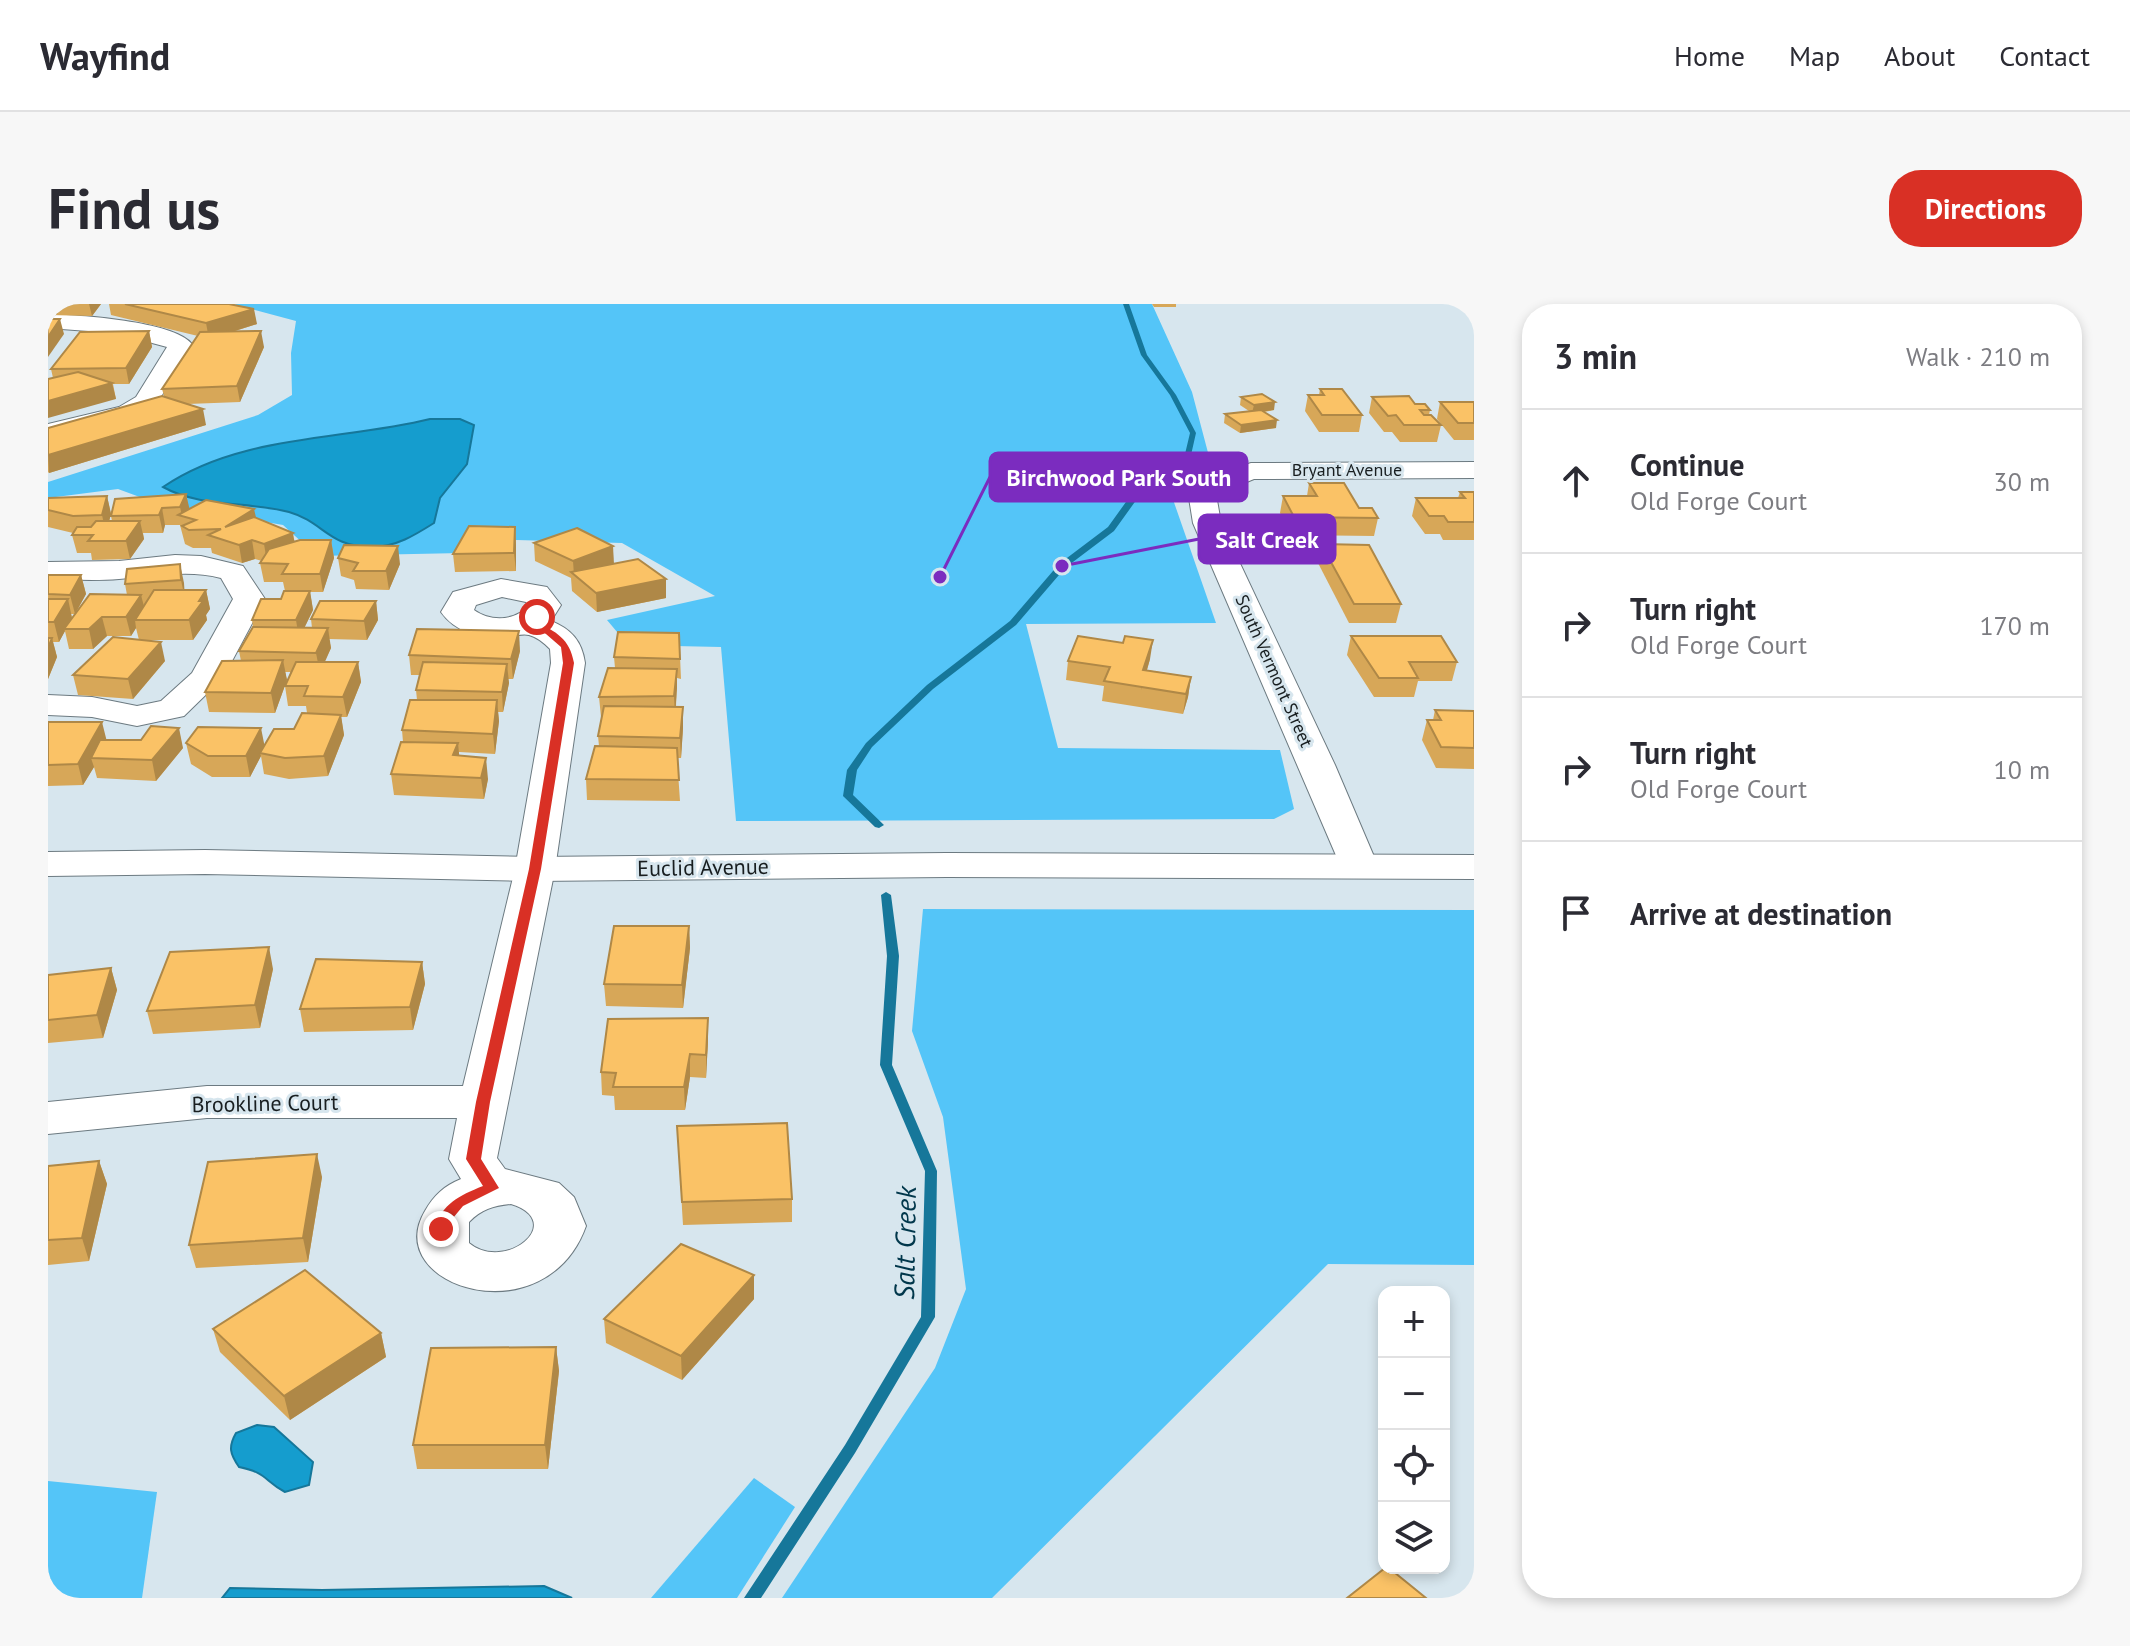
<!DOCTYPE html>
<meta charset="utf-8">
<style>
body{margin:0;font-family:"PT Sans",sans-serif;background:#f7f7f7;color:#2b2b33}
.controls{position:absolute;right:24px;bottom:24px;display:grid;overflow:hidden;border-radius:16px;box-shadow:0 4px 12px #0003}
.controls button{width:72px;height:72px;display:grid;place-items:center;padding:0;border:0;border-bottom:2px solid #e1e1e2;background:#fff;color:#2b2b33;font:40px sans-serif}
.stop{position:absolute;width:24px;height:24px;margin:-18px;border:6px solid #d93025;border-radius:50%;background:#fff}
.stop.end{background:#d93025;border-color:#fff;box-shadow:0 2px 8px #0008}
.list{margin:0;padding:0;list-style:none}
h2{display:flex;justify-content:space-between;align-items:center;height:104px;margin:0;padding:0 32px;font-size:34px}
h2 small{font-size:26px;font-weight:400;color:#7c7c81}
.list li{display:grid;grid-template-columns:52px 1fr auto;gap:24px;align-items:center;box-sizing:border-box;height:144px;padding:0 32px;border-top:2px solid #e1e1e2}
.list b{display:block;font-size:30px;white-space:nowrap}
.list p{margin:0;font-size:26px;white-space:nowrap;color:#7c7c81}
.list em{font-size:26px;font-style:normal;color:#7c7c81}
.icon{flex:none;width:44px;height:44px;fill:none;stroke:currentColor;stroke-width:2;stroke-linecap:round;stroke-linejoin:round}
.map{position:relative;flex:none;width:1426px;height:1294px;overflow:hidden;border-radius:32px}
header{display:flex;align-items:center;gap:48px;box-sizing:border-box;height:112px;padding:0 40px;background:#fff;border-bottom:2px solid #e1e1e2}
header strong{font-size:38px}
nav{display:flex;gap:44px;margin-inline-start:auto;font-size:28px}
.intro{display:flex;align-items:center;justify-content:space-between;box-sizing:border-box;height:192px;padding:0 48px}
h1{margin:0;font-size:56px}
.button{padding:20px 36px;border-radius:32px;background:#d93025;color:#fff;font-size:28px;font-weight:700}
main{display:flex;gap:48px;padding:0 48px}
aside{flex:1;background:#fff;border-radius:32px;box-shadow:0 4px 12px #0003}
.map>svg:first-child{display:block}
</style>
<header>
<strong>Wayfind</strong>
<nav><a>Home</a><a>Map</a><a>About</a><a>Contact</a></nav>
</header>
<div class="intro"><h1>Find us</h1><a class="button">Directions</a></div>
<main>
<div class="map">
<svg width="1426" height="1294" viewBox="0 0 1426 1294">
<rect width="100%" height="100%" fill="#d7e6ee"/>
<g fill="#54c5f8">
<polygon points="185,0 1104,0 1144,88 1163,160 1121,184 1168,319 978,320 1010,444 1232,446 1246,505 1226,515 688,517 673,343 580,341 559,316 667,292 574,239 429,235 414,249 269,252 235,221 108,199 70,185 0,194 0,178 210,111 244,91 243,49 248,17"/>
<polygon points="875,605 1426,606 1426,961 1280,960 944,1294 734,1294 887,1064 918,985 895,813 864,727"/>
<polygon points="706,1174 747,1203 689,1294 603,1294"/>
<polygon points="0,1177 109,1188 94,1294 0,1294"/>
</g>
<g fill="#159dce" stroke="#16779a" stroke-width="2">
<path d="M 382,115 L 412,115 L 426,121 L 419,160 L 392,194 L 386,219 C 367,231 348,243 324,243 C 280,243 276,218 241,208 C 199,197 153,204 115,183 C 193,130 293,137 382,115 Z"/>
<path d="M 209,1121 L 226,1123 L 265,1158 L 261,1181 L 237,1188 C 215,1176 220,1169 191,1163 C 182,1150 180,1143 188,1129 Z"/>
<polygon points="496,1282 524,1294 174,1294 182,1284 274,1286"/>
</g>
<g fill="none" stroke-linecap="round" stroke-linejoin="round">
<g fill="#16779a" fill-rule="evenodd">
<polygon points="1075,0 1081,0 1099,51 1128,91 1148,129 1143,151 1094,188 1066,227 1017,264 968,321 885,385 824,443 809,466 805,491 836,521 831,524 827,523 795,492 799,466 818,439 879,381 962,317 1011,260 1060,223 1088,184 1137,150 1142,129 1122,91 1093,51"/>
<polygon points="838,588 843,591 851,652 844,761 889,867 887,1013 807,1149 713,1294 696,1294 797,1141 873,1013 877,867 832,761 839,652 833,591"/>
</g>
<defs>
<g id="minor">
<path d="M 0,10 C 30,11 126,17 144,40 L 107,103 L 89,113 L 0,136 L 0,120 L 71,103 L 88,93 L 119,43 L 67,29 L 0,24 Z"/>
<polygon points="1426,158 1426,174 1206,175 1184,184 1169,196 1173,219 1287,461 1330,562 1324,570 1310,574 1296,570 1145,219 1141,194 1164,172 1203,159"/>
<path d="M 127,251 L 153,252 L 195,262 L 217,295 L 175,374 L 136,412 L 89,422 L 44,413 L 0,411 L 0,391 L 44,393 L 89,402 L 113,397 L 144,369 L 185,295 L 173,274 C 138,265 105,273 71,275 C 47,277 24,275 0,276 L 0,258 L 71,257 Z"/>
<path d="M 453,275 L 499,283 L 513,301 L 503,317 C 523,325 534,337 537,359 L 507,565 L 449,854 L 457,865 L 511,879 L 526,893 L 538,922 C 498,1034 332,983 377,907 C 386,891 396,882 413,875 L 401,855 L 409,814 L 159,814 L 0,830 L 0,798 L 159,782 L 415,782 L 467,565 L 503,359 L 502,345 C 496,339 489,333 481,331 C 473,329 464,333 456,334 C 432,335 407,328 393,308 L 405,288 ZM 454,293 L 478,298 L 481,302 C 466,317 443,318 426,306 L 428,301 ZM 463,900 C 520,918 457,969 421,939 L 421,918 C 434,905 445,902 463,900 Z"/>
</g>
<polygon id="secondary" points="157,546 487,553 899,549 1426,551 1426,575 899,573 487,577 157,570 0,572 0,548"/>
</defs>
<use href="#minor" stroke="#6c7a81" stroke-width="2"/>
<use href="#secondary" stroke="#6c7a81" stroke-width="2"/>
<use href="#minor" fill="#fff" fill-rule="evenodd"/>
<use href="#secondary" fill="#fff" fill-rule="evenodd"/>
</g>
<g fill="#d7a758">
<polygon points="0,0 53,0 44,12 0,11"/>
<polygon points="61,0 181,0 209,20 184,28 216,43 192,98 140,100 158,121 1,169 0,168 0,124 116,92 114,85 150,32 63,11"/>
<polygon points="1104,0 1128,0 1128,3 1106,3"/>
<polygon points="101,27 104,43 81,80 65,80 68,95 5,74 3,65"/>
<polygon points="1272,85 1314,111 1311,128 1271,128 1257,107 1260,91 1271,91"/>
<polygon points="1193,93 1226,106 1216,108 1228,124 1192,129 1176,119 1177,110 1201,107 1192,101"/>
<polygon points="1324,93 1367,100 1382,106 1381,111 1393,121 1389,138 1352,138 1344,128 1336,128 1321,109"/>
<polygon points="1392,98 1426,98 1426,136 1406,136 1389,115"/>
<polygon points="1261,179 1330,214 1326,232 1243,231 1232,209 1235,192 1259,192"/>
<polygon points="1412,188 1426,188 1426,236 1395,236 1392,230 1377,230 1364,212 1368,194 1410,194"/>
<polygon points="138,190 141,205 208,214 247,237 283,236 286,254 275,288 262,288 265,306 256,324 264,324 263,315 328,297 330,316 319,336 281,335 283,344 276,358 310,358 313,378 299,413 293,413 296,431 280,472 241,475 216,470 213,452 202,473 164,473 143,460 138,439 216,441 246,425 259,409 258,402 240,402 237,382 243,368 237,368 239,376 227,409 161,408 157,388 193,357 191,347 205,323 204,316 233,295 237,287 235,278 216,278 212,259 214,257 207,255 194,259 164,249 163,244 145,244 137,240 132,221 117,221 115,229 95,229 96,235 82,255 44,256 43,249 29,249 24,231 25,229 0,223 0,194 59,192 63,210 61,217 64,217 63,212"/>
<polygon points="467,223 468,241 468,267 407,268 405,250"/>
<polygon points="486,239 566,260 618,294 549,308 524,287 523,274 487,257"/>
<polygon points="1273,240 1353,300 1348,319 1301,319 1270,259"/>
<polygon points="290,254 352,260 341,286 308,285 306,276 293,272"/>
<polygon points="132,260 136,286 158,286 162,305 158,311 159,316 145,336 91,336 88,324 83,332 59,332 45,345 21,345 17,327 11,338 5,338 9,353 0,375 0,271 33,271 38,290 27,310 23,310 24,314 79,291 77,280"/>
<polygon points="631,329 633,375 629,374 628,403 635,424 633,454 629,454 632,497 539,496 538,475 551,442 550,432 554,413 553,413 551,393 567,364 566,353"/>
<polygon points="1303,332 1409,358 1404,377 1370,377 1366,393 1326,393 1299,351"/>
<polygon points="472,347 465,375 460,375 461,379 455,408 450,408 451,417 447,450 411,448 411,451 440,475 436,495 346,491 343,470 355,438 354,426 369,396 368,386 372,371 363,371 361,351"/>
<polygon points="1102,355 1099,366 1143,373 1140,393 1135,410 1054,397 1056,382 1018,376 1020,357"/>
<polygon points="117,357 85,395 30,391 25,371"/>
<polygon points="1387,406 1426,407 1426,465 1388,464 1374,436 1379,416 1385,416"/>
<polygon points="0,418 59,436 135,444 108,477 49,474 46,463 35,481 0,482"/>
<polygon points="641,622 642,644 635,704 558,702 556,680"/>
<polygon points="374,658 377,680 365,726 256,728 252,705"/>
<polygon points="63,664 69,686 55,734 0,739 0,671"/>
<polygon points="225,665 212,724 105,730 99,707"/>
<polygon points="660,714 660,736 658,774 642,773 637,806 567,806 566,792 554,791 553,768"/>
<polygon points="629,822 744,895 744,918 635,921"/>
<polygon points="51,857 59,880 41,957 0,961 0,862"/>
<polygon points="274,873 260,958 148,964 141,941"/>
<polygon points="706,971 706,995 634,1076 558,1039 556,1015"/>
<polygon points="165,1025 333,1029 338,1053 242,1116 172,1048"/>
<polygon points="508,1043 511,1067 500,1165 369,1165 365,1141"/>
</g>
<g fill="#af8847">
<polygon points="41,0 53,0 44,12"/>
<polygon points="206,5 209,20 161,35 158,19"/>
<polygon points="12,15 16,30 0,53 0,33"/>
<polygon points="101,27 104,43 81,80 78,64"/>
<polygon points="213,27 216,43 192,98 189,82"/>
<polygon points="64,79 68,95 0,114 0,97"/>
<polygon points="1227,98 1226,106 1204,109 1206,101"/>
<polygon points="155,105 158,121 1,169 0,151"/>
<polygon points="1229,116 1228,124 1192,129 1193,121"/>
<polygon points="138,190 142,207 134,212 132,203"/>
<polygon points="59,192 63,210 58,229 54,211"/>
<polygon points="114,204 117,221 115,229 111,211"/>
<polygon points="206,205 210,222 177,223"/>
<polygon points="92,217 96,235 82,255 78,237"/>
<polygon points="467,223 468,241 468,267 466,249"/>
<polygon points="245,229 248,247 219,258 216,240"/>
<polygon points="204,236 207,255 194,259 191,241"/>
<polygon points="283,236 286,254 275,288 272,270"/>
<polygon points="350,242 352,260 341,286 338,267"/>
<polygon points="565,242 566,260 526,271 525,257"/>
<polygon points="132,260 136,279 137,295 133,276"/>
<polygon points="33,271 38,290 27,310 22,291"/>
<polygon points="618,275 618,294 549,308 548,289"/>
<polygon points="158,286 162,305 158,311 159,316 145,336 141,316"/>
<polygon points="262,287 265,306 251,335 248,316"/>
<polygon points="93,291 98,310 87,316 88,324 83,332 78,313"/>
<polygon points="20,295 24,314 16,325 17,327 11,338 6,318"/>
<polygon points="328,297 330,316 319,336 316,317"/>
<polygon points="54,313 59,332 45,345 41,325"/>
<polygon points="280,324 283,344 272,369 268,349"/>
<polygon points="471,327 472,347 465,375 463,355"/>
<polygon points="4,334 9,353 0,375 0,344"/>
<polygon points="1105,336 1102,355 1093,386 1095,366"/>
<polygon points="113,338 117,357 85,395 80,375"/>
<polygon points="235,356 239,376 227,409 223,389"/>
<polygon points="310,358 313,378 299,413 295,393"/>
<polygon points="459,360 461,379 455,408 454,388"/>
<polygon points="629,365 629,384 627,412 626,392"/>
<polygon points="1143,373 1140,393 1135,410 1138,390"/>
<polygon points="449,396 451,417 447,450 445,430"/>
<polygon points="635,403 635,424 633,454 632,434"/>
<polygon points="293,411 296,431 280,472 276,452"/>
<polygon points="54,418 59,438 43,454 46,463 35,481 30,460"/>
<polygon points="131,424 135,444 108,477 104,456"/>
<polygon points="213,424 217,444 212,449 213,452 202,473 198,452"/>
<polygon points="410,439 412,460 405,451"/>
<polygon points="438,454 440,475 436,495 433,474"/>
<polygon points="641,622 642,644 635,704 634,681"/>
<polygon points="221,643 225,665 212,724 207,701"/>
<polygon points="374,658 377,680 365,726 362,703"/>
<polygon points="63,664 69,686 55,734 49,711"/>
<polygon points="660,714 660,736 658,774 658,751"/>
<polygon points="642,750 642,773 637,806 636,783"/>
<polygon points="269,850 274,873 260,958 255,934"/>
<polygon points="51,857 59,880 41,957 34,934"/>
<polygon points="706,971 706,995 634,1076 633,1052"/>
<polygon points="333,1029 338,1053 242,1116 236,1092"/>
<polygon points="508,1043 511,1067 500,1165 497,1141"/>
</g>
<g fill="#fac266" stroke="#af8847" stroke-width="2">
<polygon points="77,0 181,0 206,5 158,19"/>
<polygon points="0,15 12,15 0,33"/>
<polygon points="101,27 78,64 3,65 32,28"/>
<polygon points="213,27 189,82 114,85 152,28"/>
<polygon points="30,68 64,79 0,97 0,75"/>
<polygon points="1272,85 1294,85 1314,111 1274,111 1260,91 1276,91"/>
<polygon points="1214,90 1227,98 1206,101 1193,93"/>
<polygon points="114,92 155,105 0,151 0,124"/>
<polygon points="1361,92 1367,100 1377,100 1382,106 1372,106 1376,111 1383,111 1393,121 1356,121 1348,111 1340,112 1324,93"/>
<polygon points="1392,98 1426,98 1426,119 1410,119"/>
<polygon points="1213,106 1229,116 1193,121 1177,110"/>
<polygon points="1261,179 1296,179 1311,204 1324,204 1330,214 1246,213 1235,192 1269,192"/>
<polygon points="1412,188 1426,188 1426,218 1400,218 1396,212 1381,212 1368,194 1417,194"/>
<polygon points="138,190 132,203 114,204 111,211 63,212 67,195"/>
<polygon points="59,192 54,211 25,212 0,206 0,194"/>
<polygon points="158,196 206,205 177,223 206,213 245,229 216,240 204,236 191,241 160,231 173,225 141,226 134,222 148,216 130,211"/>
<polygon points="48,217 92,217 78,237 40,237 45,231 24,231 29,223 43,223"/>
<polygon points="421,222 467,223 466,249 405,250"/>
<polygon points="529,224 565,242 525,257 486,239"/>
<polygon points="252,236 283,236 272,270 234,270 240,260 212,259 221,245"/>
<polygon points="1273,240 1321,241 1353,300 1306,300"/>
<polygon points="296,241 350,242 338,267 305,267 310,259 290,254"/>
<polygon points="590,255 618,275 548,289 523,268"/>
<polygon points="132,260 133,276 77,280 79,265"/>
<polygon points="0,271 33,271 22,291 0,290"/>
<polygon points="106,286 158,286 151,297 155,297 141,316 87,316"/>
<polygon points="236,287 262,287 248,316 204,316 213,295 233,295"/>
<polygon points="42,290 93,291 78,313 54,313 41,325 16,325"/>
<polygon points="0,295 20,295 6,318 0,318"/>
<polygon points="272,297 328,297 316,317 263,315"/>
<polygon points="205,323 280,324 268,349 191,347"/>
<polygon points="369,325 471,327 463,355 361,351"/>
<polygon points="570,328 631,329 632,355 566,353"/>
<polygon points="1030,332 1075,339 1077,332 1105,336 1095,366 1143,373 1138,390 1056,377 1062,363 1020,357"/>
<polygon points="1303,332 1393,332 1409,358 1361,358 1370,374 1331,374"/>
<polygon points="65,333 113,338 80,375 25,371"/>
<polygon points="0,334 4,334 0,344"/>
<polygon points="235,356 223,389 157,388 174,357"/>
<polygon points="248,358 310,358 295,393 256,392 260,382 237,382"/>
<polygon points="375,358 459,360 454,388 368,386"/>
<polygon points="560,364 629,365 626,392 551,393"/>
<polygon points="362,396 449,396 445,430 354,426"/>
<polygon points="556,402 635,403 632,434 550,432"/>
<polygon points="1387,406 1426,407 1426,444 1393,443 1379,416 1393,416"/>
<polygon points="254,409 293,411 276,452 237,454 212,449 226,425 246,425"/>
<polygon points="0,418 54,418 30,460 0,461"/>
<polygon points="103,422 131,424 104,456 43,454 52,436 93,436"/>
<polygon points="150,423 213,424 198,452 160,452 138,439"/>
<polygon points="353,438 410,439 405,451 438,454 433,474 343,470"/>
<polygon points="547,442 629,444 631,476 538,475"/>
<polygon points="566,622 641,622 634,681 556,680"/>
<polygon points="221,643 207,701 99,707 122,648"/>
<polygon points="268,655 374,658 362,703 252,705"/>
<polygon points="63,664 49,711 0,716 0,671"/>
<polygon points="660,714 658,751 642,750 636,783 565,783 568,769 553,768 560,715"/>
<polygon points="739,819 744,895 634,898 629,822"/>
<polygon points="269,850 255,934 141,941 160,858"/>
<polygon points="51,857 34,934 0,936 0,862"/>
<polygon points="633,940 706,971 633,1052 556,1015"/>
<polygon points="257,966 333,1029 236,1092 165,1025"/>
<polygon points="508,1043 497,1141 365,1141 383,1044"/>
<polygon points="1337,1264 1341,1264 1378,1294 1299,1294"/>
</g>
<path fill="#d93025" d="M 489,310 L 494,313 L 487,318 C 508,327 522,335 526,359 L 493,565 L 442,798 L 433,855 L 451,884 L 415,902 L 405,914 L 398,929 L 393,931 L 385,925 C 396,899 410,892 435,882 L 418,855 L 428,798 L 481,565 L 515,359 L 513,343 L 498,330 L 474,318 Z"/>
<g text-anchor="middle" stroke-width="6" stroke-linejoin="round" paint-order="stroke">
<g font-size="18" fill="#181e20" stroke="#d7e6ee">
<text x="1299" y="172">Bryant Avenue</text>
<text transform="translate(1226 367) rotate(66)" y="6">South Vermont Street</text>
</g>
<g font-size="22" fill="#181e20" stroke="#d7e6ee">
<text transform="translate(655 563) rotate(-1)" y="8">Euclid Avenue</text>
<text transform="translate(217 799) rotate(-1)" y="8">Brookline Court</text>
</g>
<g font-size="28" font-style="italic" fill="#01374b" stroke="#d7e6ee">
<text transform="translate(857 939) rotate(-89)" y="10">Salt Creek</text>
</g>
</g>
<path fill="none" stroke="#7b2cbf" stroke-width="3" d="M892 273L942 173M1014 262L1151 235"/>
<g fill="#7b2cbf" stroke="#d7e6ee" stroke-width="3">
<circle cx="892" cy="273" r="8"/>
<circle cx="1014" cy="262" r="8"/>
</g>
<g fill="#7b2cbf" stroke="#7b2cbf" stroke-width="3">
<rect x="942" y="149" width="257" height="48" rx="8"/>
<rect x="1151" y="211" width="136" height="48" rx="8"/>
</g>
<g font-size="24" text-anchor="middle" font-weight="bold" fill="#fff">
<text x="1071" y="182">Birchwood Park South</text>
<text x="1219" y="244">Salt Creek</text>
</g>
</svg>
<div class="controls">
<button>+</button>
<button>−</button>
<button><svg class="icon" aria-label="locate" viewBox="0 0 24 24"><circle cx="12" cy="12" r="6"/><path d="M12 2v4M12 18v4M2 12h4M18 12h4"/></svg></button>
<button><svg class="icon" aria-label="layers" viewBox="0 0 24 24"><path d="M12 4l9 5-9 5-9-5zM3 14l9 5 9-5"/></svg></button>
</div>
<div class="stop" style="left:489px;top:313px"></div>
<div class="stop end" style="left:393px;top:925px"></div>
</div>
<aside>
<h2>3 min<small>Walk · 210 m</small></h2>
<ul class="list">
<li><svg class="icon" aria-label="ahead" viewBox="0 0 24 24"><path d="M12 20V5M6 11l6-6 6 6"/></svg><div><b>Continue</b><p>Old Forge Court</p></div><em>30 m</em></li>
<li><svg class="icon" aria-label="right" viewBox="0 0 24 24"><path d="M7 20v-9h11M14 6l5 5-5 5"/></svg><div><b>Turn right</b><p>Old Forge Court</p></div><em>170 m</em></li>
<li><svg class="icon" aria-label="right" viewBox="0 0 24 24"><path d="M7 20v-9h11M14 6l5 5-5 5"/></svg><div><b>Turn right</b><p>Old Forge Court</p></div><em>10 m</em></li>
<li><svg class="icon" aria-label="arrive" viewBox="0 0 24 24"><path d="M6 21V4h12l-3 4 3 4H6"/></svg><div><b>Arrive at destination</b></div></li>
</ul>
</aside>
</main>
